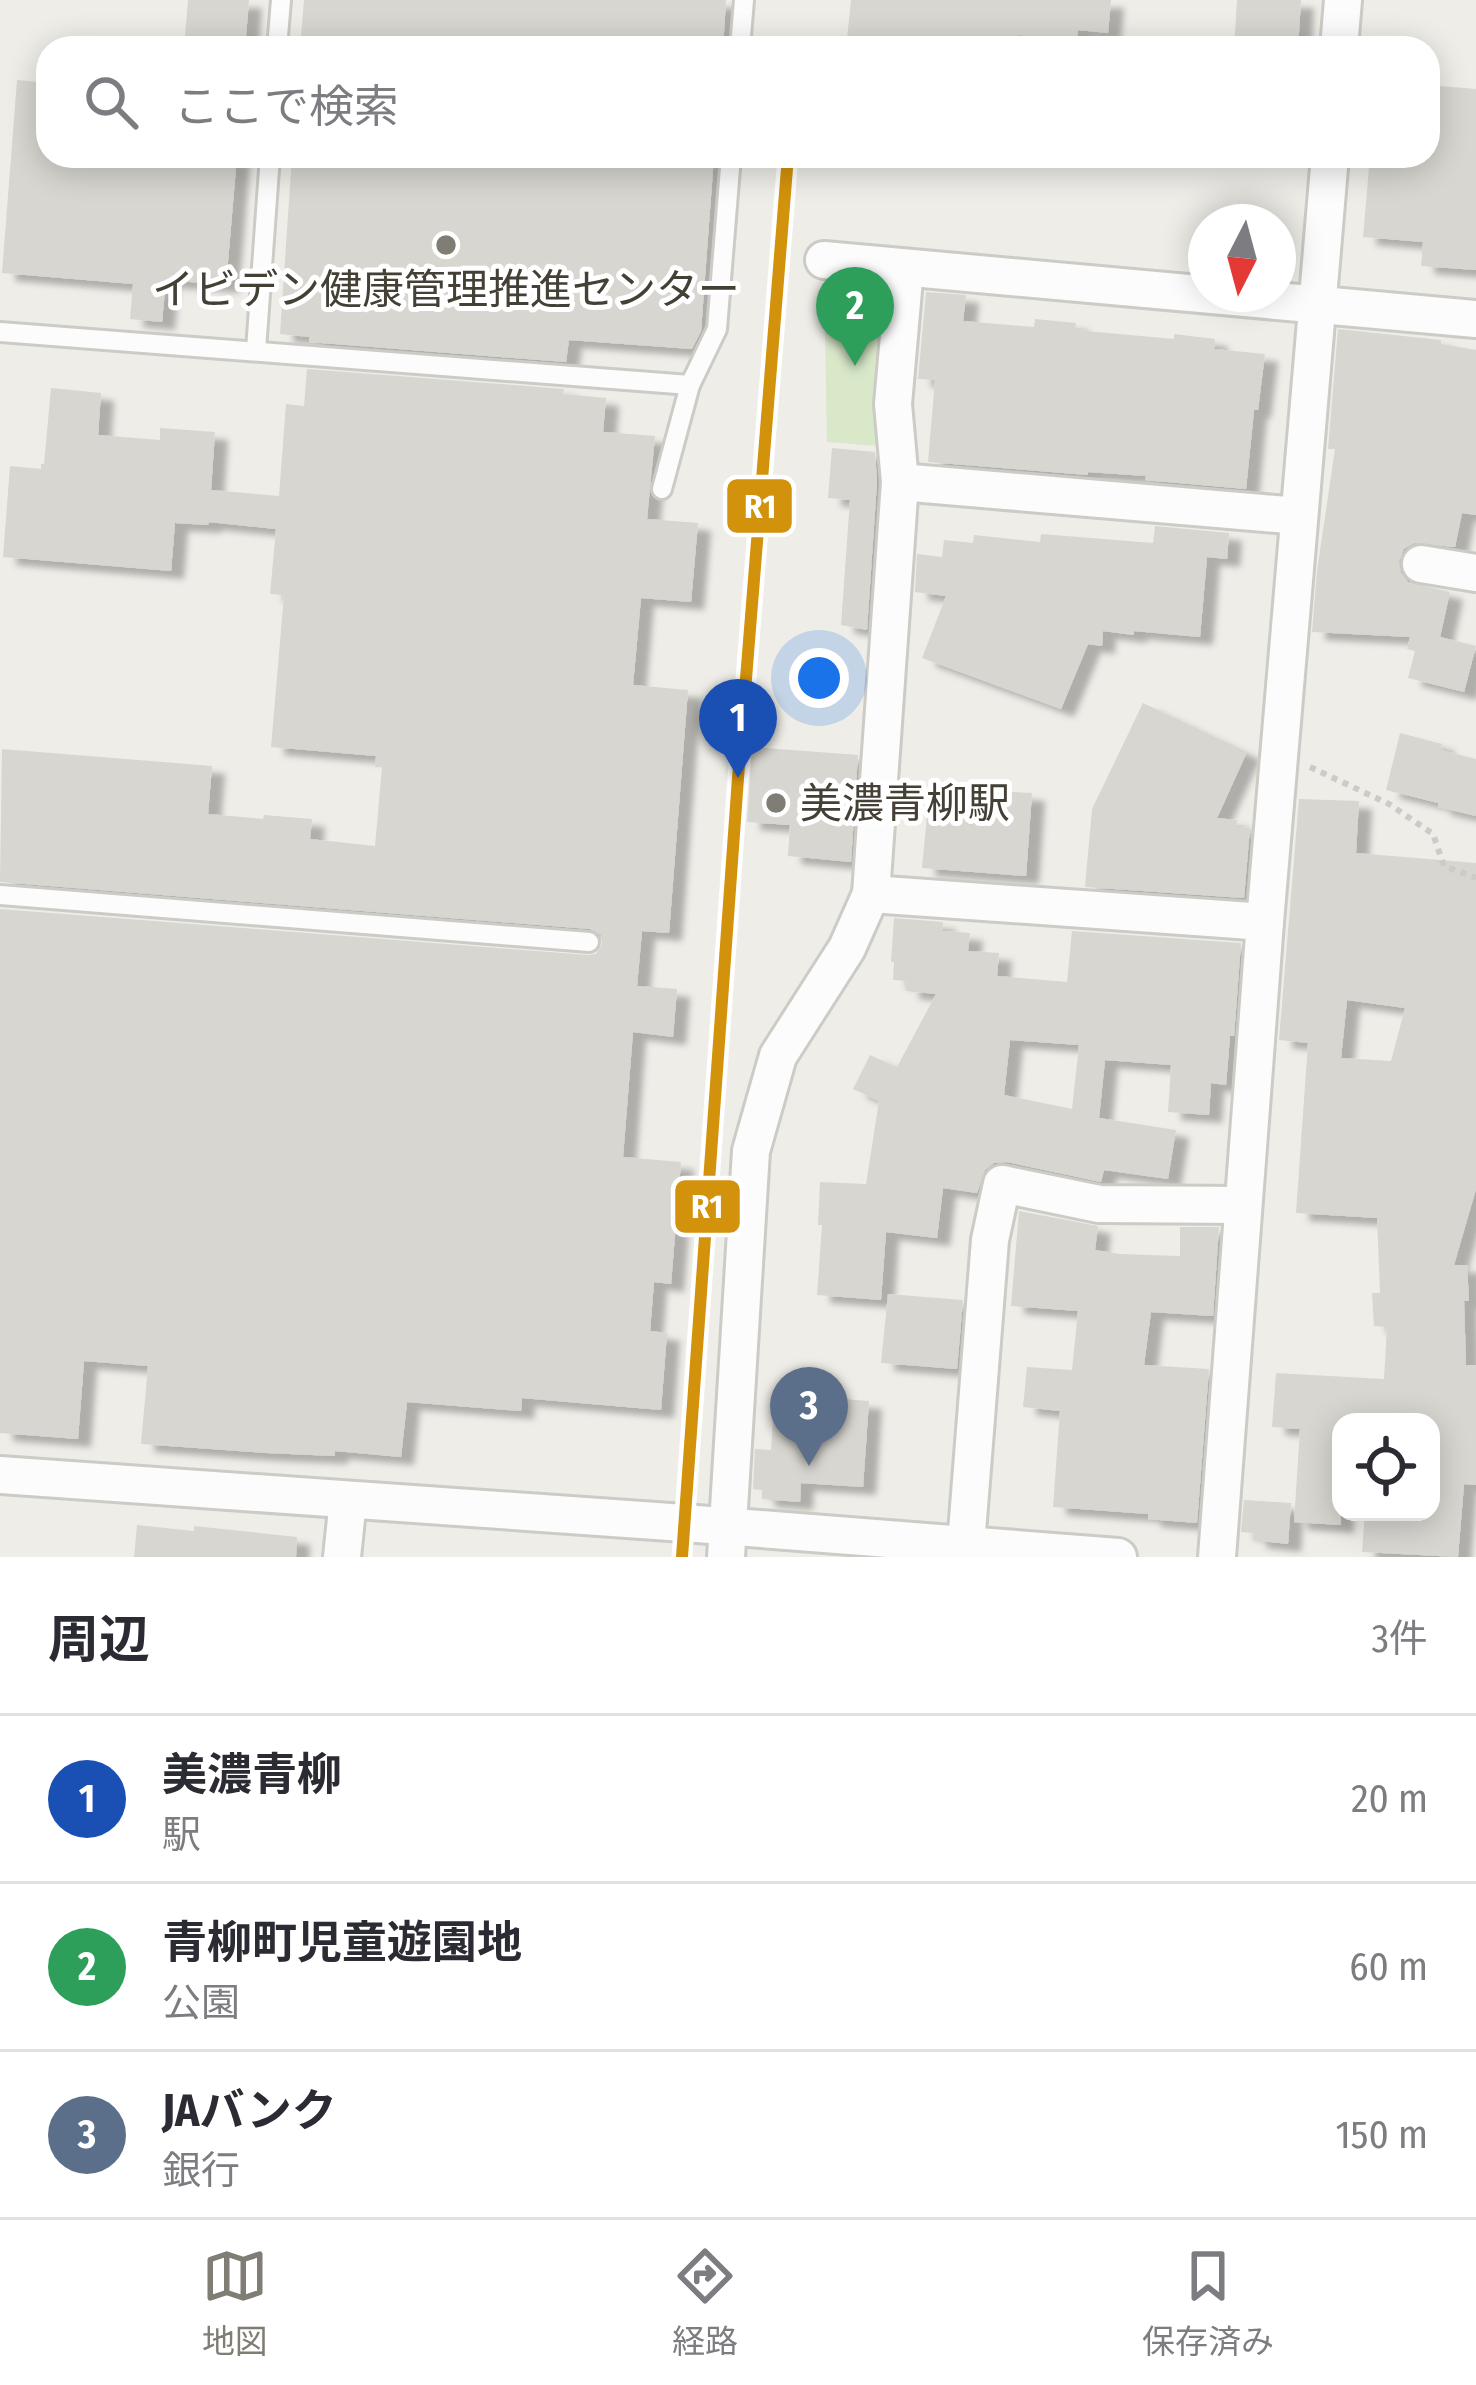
<!DOCTYPE html>
<html lang="ja">
<meta charset="utf-8">
<style>
body{margin:0;font-family:"Fira Sans Condensed","Noto Sans JP",sans-serif;background:#f2f2f3;color:#2b2b33}
.controls{position:absolute;right:36px;bottom:36px;display:grid;overflow:hidden;border-radius:24px;box-shadow:0 6px 30px #0003}
.controls button{width:108px;height:108px;display:grid;place-items:center;padding:0;border:0;border-bottom:3px solid #e1e1e2;background:#fff;color:#2b2b33;font:60px sans-serif}
.compass{position:absolute;left:1188px;top:204px;width:108px;height:108px;border-radius:50%;background:#fff;box-shadow:0 6px 30px #0003;rotate:186deg}
.you{position:absolute;left:819px;top:678px;width:42px;height:42px;margin:-30px;border:9px solid #fff;border-radius:50%;background:#1a73e8;box-shadow:0 0 0 18px #1a73e833}
.badge{display:grid;place-items:center;width:78px;height:78px;border-radius:50%;background:#807d74;color:#fff;font-size:39px;font-weight:700}
.pin{position:absolute;translate:-50% -99px;filter:drop-shadow(0 3px 6px #0008)}
.pin::after{content:'';position:absolute;top:63px;width:42px;height:36px;background:inherit;clip-path:polygon(0 0,100% 0,50% 100%)}
.list{margin:0;padding:0;list-style:none}
h2{display:flex;justify-content:space-between;align-items:center;height:156px;margin:0;padding:0 48px;font-size:51px}
h2 small{font-size:39px;font-weight:400;color:#7c7c81}
.list li{display:grid;grid-template-columns:78px 1fr auto;gap:36px;align-items:center;box-sizing:border-box;height:168px;padding:0 48px;border-top:3px solid #e1e1e2}
.list b{display:block;font-size:45px;white-space:nowrap}
.list p{margin:0;font-size:39px;white-space:nowrap;color:#7c7c81}
.list em{font-size:39px;font-style:normal;color:#7c7c81}
.icon{flex:none;width:66px;height:66px;fill:none;stroke:currentColor;stroke-width:2;stroke-linecap:round;stroke-linejoin:round}
.map{position:relative;flex:none;width:1476px;height:1557px;overflow:hidden}
.search{position:absolute;background:#fff;box-shadow:0 6px 30px #0003;left:36px;right:36px;top:36px;height:132px;display:flex;align-items:center;gap:30px;box-sizing:border-box;padding:0 42px;border-radius:36px;color:#7c7c81;font-size:45px}
.sheet{height:660px;background:#fff}
nav{display:flex;justify-content:space-around;align-items:center;box-sizing:border-box;height:168px;border-top:3px solid #e1e1e2;background:#fff;font-size:33px;color:#7c7c81}
nav a{display:grid;justify-items:center;gap:6px}
nav .on{color:#807d74}
.map>svg:first-child{display:block}
</style>
<div class="map">
<svg width="1476" height="1557" viewBox="0 0 1476 1557">
<defs>
<filter id="shadow"><feDropShadow dx="13" dy="8" stdDeviation="3" flood-color="#0004"/></filter>
</defs>
<rect width="100%" height="100%" fill="#eeede8"/>
<polygon fill="#d8e8c9" points="824,276 892,290 878,446 827,442"/>
<g fill="#d8d6d0" fill-rule="evenodd" filter="url(#shadow)">
<polygon points="188,0 249,0 245,48 184,48"/>
<polygon points="304,0 726,0 723,48 300,48"/>
<polygon points="851,0 1111,0 1108,33 1078,30 1077,42 1018,35 1016,48 846,48"/>
<polygon points="1237,0 1301,0 1298,48 1234,48"/>
<polygon points="17,80 48,83 48,156 237,156 226,285 166,280 162,322 130,319 133,284 2,273"/>
<polygon points="1428,85 1476,89 1476,270 1421,266 1423,242 1363,237 1370,156 1428,156"/>
<polygon points="292,156 714,156 701,331 692,349 569,340 566,362 309,342 309,337 280,334"/>
<polygon points="926,292 966,295 963,321 1034,327 1035,319 1076,323 1075,330 1174,339 1174,334 1215,339 1214,349 1265,354 1258,410 1254,410 1246,489 1145,480 1146,476 1088,472 1088,475 928,462 935,380 918,379"/>
<polygon points="1338,329 1441,340 1441,344 1476,350 1476,515 1462,513 1455,547 1414,543 1404,549 1399,562 1401,573 1408,582 1450,592 1440,637 1476,646 1464,692 1408,678 1415,651 1407,649 1410,637 1312,632 1317,571 1335,449 1328,449"/>
<polygon points="307,369 564,389 563,394 606,398 603,432 655,436 647,519 698,523 691,602 641,598 633,685 688,690 669,933 642,931 637,986 677,989 673,1037 633,1032 623,1157 681,1162 671,1284 654,1282 650,1331 667,1333 661,1410 522,1398 521,1411 407,1402 401,1457 335,1451 335,1456 267,1453 141,1444 148,1366 84,1361 78,1439 0,1433 0,909 588,955 596,954 602,944 601,935 590,929 0,882 2,749 212,766 208,814 263,819 264,815 312,819 310,839 375,846 382,767 375,767 376,756 271,747 284,595 270,594 276,529 209,522 208,525 175,523 171,571 3,557 10,466 41,469 41,464 44,464 51,388 101,393 98,435 160,440 160,428 215,432 211,490 279,496 286,404 304,406"/>
<polygon points="832,448 875,452 877,482 867,630 841,625 850,500 828,498"/>
<polygon points="1155,526 1229,533 1227,559 1207,557 1200,637 1134,631 1134,635 1103,631 1102,646 1088,644 1061,709 922,658 946,596 915,592 917,554 942,557 944,540 973,543 974,535 1040,542 1041,534 1153,543"/>
<polygon points="1143,703 1247,752 1217,818 1237,820 1236,827 1250,828 1244,898 1085,887 1092,809"/>
<polygon points="1400,733 1442,744 1441,750 1476,759 1476,816 1438,807 1438,803 1386,790"/>
<polygon points="752,747 858,755 851,862 788,856 790,825 747,822"/>
<polygon points="940,788 1032,793 1026,876 922,868 928,805"/>
<path d="M 1299,799 L 1359,801 L 1356,853 L 1476,863 L 1476,1189 L 1454,1265 L 1467,1265 L 1469,1301 L 1464,1301 L 1466,1365 L 1476,1365 L 1476,1485 L 1464,1484 L 1458,1557 L 1362,1552 L 1365,1512 L 1431,1512 L 1431,1422 L 1341,1422 L 1341,1525 L 1294,1522 L 1300,1429 L 1272,1427 L 1276,1373 L 1384,1379 L 1387,1327 L 1374,1326 L 1372,1293 L 1380,1293 L 1377,1218 L 1296,1213 L 1308,1043 L 1279,1040 ZM 1347,1000 L 1405,1008 L 1391,1061 L 1341,1058 Z"/>
<path d="M 894,918 L 943,922 L 942,931 L 970,933 L 968,951 L 999,953 L 997,976 L 1067,982 L 1072,931 L 1241,943 L 1234,1036 L 1230,1036 L 1226,1085 L 1211,1083 L 1209,1115 L 1168,1112 L 1171,1065 L 1105,1060 L 1099,1118 L 1176,1130 L 1168,1179 L 1104,1170 L 1101,1182 L 1007,1162 L 994,1163 L 985,1170 L 977,1193 L 943,1188 L 937,1238 L 886,1232 L 881,1300 L 817,1295 L 822,1225 L 818,1225 L 820,1182 L 866,1184 L 879,1101 L 853,1089 L 870,1055 L 897,1067 L 936,994 L 906,991 L 907,981 L 893,980 L 894,962 L 891,962 ZM 1010,1040 L 1079,1045 L 1072,1109 L 1004,1095 Z"/>
<polygon points="1019,1211 1098,1226 1095,1250 1120,1254 1180,1256 1180,1227 1219,1227 1213,1316 1151,1312 1144,1365 1209,1369 1197,1523 1148,1519 1148,1514 1053,1507 1060,1411 1023,1407 1027,1367 1072,1370 1078,1311 1011,1306"/>
<polygon points="888,1294 963,1300 957,1369 881,1363"/>
<polygon points="801,1396 869,1401 863,1487 801,1483 800,1502 762,1499 762,1490 753,1489 755,1449 771,1450 774,1406 800,1408"/>
<polygon points="1244,1500 1291,1503 1288,1544 1253,1540 1254,1533 1241,1532"/>
<polygon points="137,1525 194,1531 194,1526 297,1537 296,1557 134,1557"/>
</g>
<g fill="none" stroke-linecap="round" stroke-linejoin="round">
<defs>
<g id="lane">
<polyline points="277,48 281,0"/>
<polyline points="740,48 744,0"/>
<polyline points="0,332 690,385 662,489"/>
<polyline points="256,350 270,156"/>
<polyline points="690,385 717,329 731,156"/>
<polyline points="0,895 589,942"/>
</g>
<g id="street">
<polyline points="1339,48 1343,0"/>
<polyline points="824,260 1476,319"/>
<polyline points="900,482 1299,516"/>
<polyline points="1421,564 1476,573"/>
<polyline points="871,894 1265,922"/>
<polyline points="0,1475 684,1523 1118,1557"/>
<polyline points="966,1545 990,1240 1002,1184 1099,1204 1243,1205"/>
<polyline points="342,1557 348,1500"/>
<polyline points="726,1557 751,1151 778,1056 847,948 871,894 900,482 893,404 905,268"/>
<polyline points="1217,1557 1265,922 1330,156"/>
</g>
</defs>
<use href="#lane" stroke="#cccbc5" stroke-width="24"/>
<use href="#street" stroke="#cccbc5" stroke-width="42"/>
<polyline stroke="#cdcbc7" stroke-width="6" stroke-dasharray="6 6" stroke-linecap="butt" points="1310,767 1389,804 1433,834 1444,866 1476,878"/>
<use href="#lane" stroke="#fcfcfc" stroke-width="18"/>
<use href="#street" stroke="#fcfcfc" stroke-width="36"/>
<defs>
<polyline id="rail-1" points="682,1557 738,778 788,156"/>
</defs>
<use href="#rail-1" stroke="#fff" stroke-width="21"/>
<use href="#rail-1" stroke="#d3920b" stroke-width="12"/>
</g>
<g fill="#807d74" stroke="#fff" stroke-width="4.5">
<circle cx="446" cy="245" r="12"/>
<circle cx="776" cy="803" r="12"/>
</g>
<g text-anchor="middle" stroke-width="10" stroke-linejoin="round" paint-order="stroke">
<g font-size="42" fill="#444035" stroke="#fff">
<text x="446" y="304">イビデン健康管理推進センター</text>
<text x="800" y="818" text-anchor="start">美濃青柳駅</text>
</g>
</g>
<g stroke="#fff" stroke-width="4.5">
<rect x="725" y="477" width="69" height="58" rx="12" fill="#d3920b"/>
<rect x="673" y="1178" width="69" height="57" rx="12" fill="#d3920b"/>
</g>
<g font-size="33" text-anchor="middle" font-weight="bold" fill="#fff">
<text x="760" y="518">R1</text>
<text x="707" y="1218">R1</text>
</g>
</svg>
<div class="controls">
<button><svg class="icon" aria-label="locate" viewBox="0 0 24 24"><circle cx="12" cy="12" r="6"/><path d="M12 2v4M12 18v4M2 12h4M18 12h4"/></svg></button>
</div>
<svg class="compass" viewBox="-18 -18 36 36"><path d="M0-13l5 13h-10z" fill="#e53935"/><path d="M0 13l5-13h-10z" fill="#7c7c81"/></svg>
<div class="you"></div>
<div class="pin badge" style="left:738px;top:778px;background:#1a4fb4">1</div>
<div class="pin badge" style="left:855px;top:366px;background:#2e9e5b">2</div>
<div class="pin badge" style="left:809px;top:1466px;background:#5c6f8a">3</div>
<div class="search"><svg class="icon" aria-label="search" viewBox="0 0 24 24"><circle cx="10" cy="10" r="6"/><path d="M15 15l6 6"/></svg>ここで検索</div>
</div>
<section class="sheet">
<h2>周辺<small>3件</small></h2>
<ul class="list">
<li><span class="badge" style="background:#1a4fb4">1</span><div><b>美濃青柳</b><p>駅</p></div><em>20 m</em></li>
<li><span class="badge" style="background:#2e9e5b">2</span><div><b>青柳町児童遊園地</b><p>公園</p></div><em>60 m</em></li>
<li><span class="badge" style="background:#5c6f8a">3</span><div><b>JAバンク</b><p>銀行</p></div><em>150 m</em></li>
</ul>
</section>
<nav>
<a class="on"><svg class="icon" aria-label="map" viewBox="0 0 24 24"><path d="M3 6l6-2 6 2 6-2v14l-6 2-6-2-6 2zM9 4v14M15 6v14"/></svg>地図</a>
<a><svg class="icon" aria-label="directions" viewBox="0 0 24 24"><path d="M12 3l9 9-9 9-9-9zM9 14v-3h6M13 9l2 2-2 2"/></svg>経路</a>
<a><svg class="icon" aria-label="saved" viewBox="0 0 24 24"><path d="M7 4h10v16l-5-4-5 4z"/></svg>保存済み</a>
</nav>
